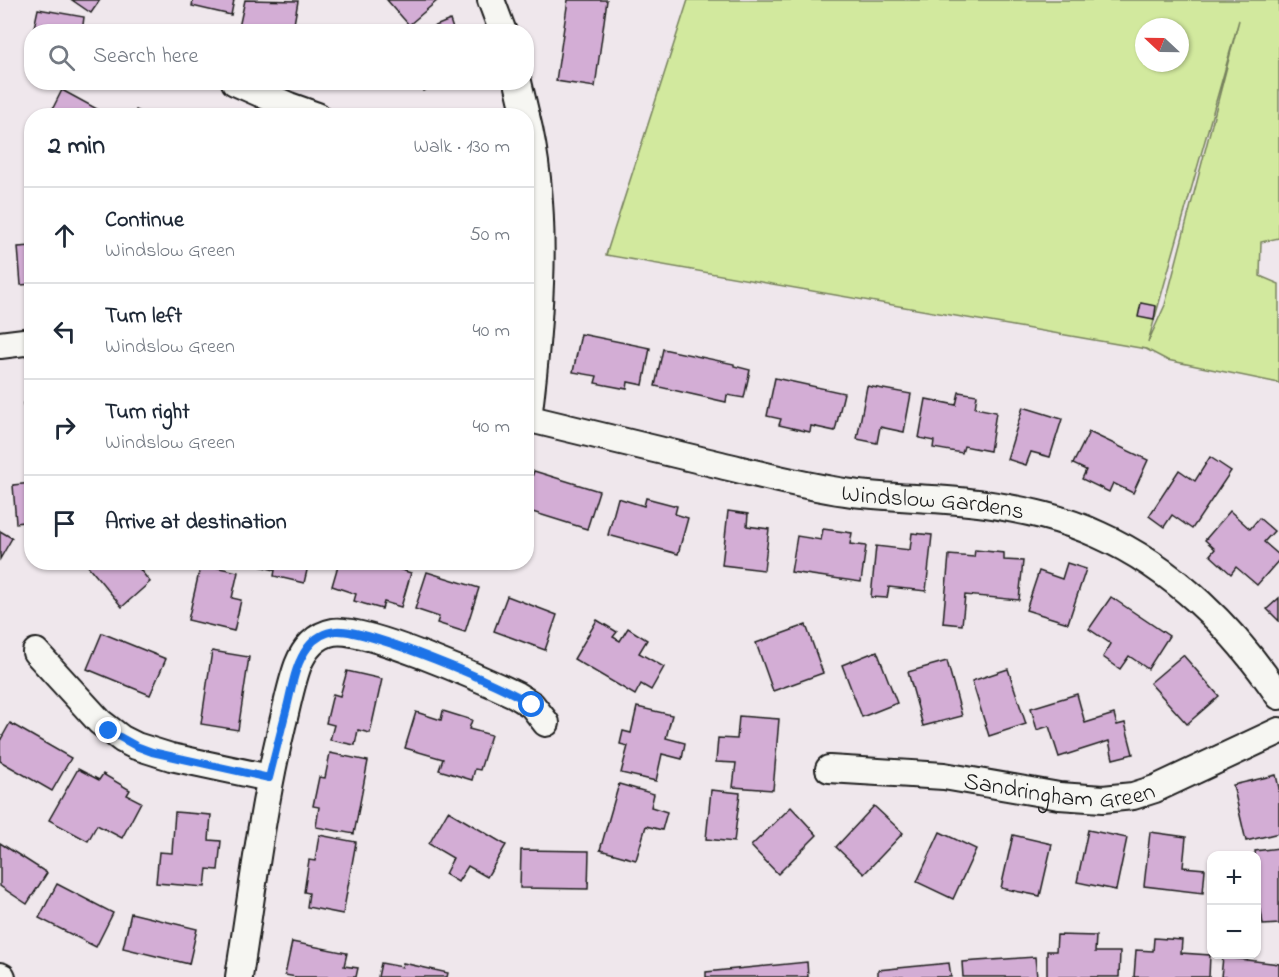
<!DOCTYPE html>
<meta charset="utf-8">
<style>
body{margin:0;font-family:"Indie Flower",sans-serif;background:#f6f6f7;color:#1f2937}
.controls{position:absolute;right:18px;bottom:18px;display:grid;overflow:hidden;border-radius:12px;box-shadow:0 2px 4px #0004}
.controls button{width:54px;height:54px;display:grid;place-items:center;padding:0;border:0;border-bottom:2px solid #e0e1e3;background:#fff;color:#1f2937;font:30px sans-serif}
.compass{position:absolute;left:1135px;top:18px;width:54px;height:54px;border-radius:50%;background:#fff;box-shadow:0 2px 4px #0004;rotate:292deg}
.stop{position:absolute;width:18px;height:18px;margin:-14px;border:4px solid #1a73e8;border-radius:50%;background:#fff}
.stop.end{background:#1a73e8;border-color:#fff;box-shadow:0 2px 6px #0008}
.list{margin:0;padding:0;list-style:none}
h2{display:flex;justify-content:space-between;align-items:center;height:78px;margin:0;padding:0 24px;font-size:26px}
h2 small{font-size:20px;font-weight:400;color:#747a83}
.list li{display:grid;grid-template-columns:39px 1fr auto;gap:18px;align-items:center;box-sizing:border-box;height:96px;padding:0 24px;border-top:2px solid #e0e1e3}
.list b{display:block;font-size:22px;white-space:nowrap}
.list p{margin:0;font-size:20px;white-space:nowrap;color:#747a83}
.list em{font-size:20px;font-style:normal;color:#747a83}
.icon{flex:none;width:33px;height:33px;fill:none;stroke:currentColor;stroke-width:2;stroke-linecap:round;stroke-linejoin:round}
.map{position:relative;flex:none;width:1279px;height:977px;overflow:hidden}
.search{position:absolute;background:#fff;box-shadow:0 2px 4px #0004;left:24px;top:24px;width:510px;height:66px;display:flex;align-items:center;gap:15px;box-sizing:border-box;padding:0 21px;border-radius:24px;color:#747a83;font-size:22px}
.panel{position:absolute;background:#fff;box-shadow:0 2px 4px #0004;left:24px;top:108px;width:510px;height:462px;border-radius:24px}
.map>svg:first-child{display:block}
</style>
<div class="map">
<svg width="1279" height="977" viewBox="0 0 1279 977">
<rect width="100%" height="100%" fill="#efe7ec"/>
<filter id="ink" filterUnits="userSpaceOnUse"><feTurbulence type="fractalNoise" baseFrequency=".0167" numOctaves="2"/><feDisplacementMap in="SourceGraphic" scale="12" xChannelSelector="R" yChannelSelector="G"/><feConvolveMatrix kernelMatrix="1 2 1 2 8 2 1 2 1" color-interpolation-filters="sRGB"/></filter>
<g filter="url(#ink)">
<path fill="#d2e99e" stroke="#77825d" stroke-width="1.5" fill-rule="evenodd" d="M 688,0 L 1279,0 L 1279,238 L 1261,242 L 1260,276 L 1279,284 L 1279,383 L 1167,360 L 1146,349 L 606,255 ZM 1239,20 L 1165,305 L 1148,342 ZM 1144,27 L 1180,27 L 1180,63 L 1144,63 Z"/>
<g fill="#d3add5" stroke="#1c1c1c" stroke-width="1.5">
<polygon points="72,0 100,0 91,13"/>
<polygon points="193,0 234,0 231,15 192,6"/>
<polygon points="245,0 298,1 293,30 280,27 279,32 238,32"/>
<polygon points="387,0 438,0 409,25"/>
<polygon points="568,0 607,0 595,87 556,81"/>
<polygon points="38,9 84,17 82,32 33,32"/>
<polygon points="450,20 454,32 421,32"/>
<polygon points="304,27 328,32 303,32"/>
<polygon points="330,82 350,82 350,86"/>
<polygon points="420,82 443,82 423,91"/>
<polygon points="62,90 97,109 93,116 49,116"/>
<polygon points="136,110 149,116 134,116"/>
<polygon points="32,246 32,284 21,285 18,247"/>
<polygon points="1141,303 1156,306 1154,320 1138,317"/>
<polygon points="581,334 650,348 643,385 628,382 627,389 595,383 597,376 573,372"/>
<polygon points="663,349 734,364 734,366 750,370 744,398 727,395 726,402 655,386"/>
<polygon points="775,378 844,393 835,431 811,426 810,432 779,425 781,419 767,416"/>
<polygon points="867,386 911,394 904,432 880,427 877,443 857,439"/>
<polygon points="32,389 32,423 27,424 23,403 29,402 27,390"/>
<polygon points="959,392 977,395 975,408 996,412 990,451 964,446 962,453 933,448 934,441 919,438 926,399 956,405"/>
<polygon points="1023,407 1062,419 1050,457 1031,452 1026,465 1007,459"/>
<polygon points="1089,432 1148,460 1133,493 1113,483 1109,492 1082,479 1086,470 1073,464"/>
<polygon points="1210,457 1231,471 1192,529 1172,515 1164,527 1149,516 1179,470 1195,481"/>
<polygon points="534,471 599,491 587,529 526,510 526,495"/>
<polygon points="32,483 32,521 16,523 13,485"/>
<polygon points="618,498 644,506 646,498 677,506 675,514 688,518 678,554 608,535"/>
<polygon points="728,511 748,514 747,526 769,529 764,570 722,565"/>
<polygon points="1230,511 1250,529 1259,518 1274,531 1264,542 1279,555 1279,560 1257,585 1236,567 1231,574 1210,555 1215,549 1205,540"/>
<polygon points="823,529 852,533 850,544 866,546 861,582 791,572 797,536 821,540"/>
<polygon points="0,531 12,538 0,559"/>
<polygon points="912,533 932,535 926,591 889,587 887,598 871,597 876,546 910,550"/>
<polygon points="975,550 1004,553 1004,560 1023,561 1019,600 965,595 962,625 943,623 949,555 974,557"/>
<polygon points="92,562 134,562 150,582 122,607 88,566"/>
<polygon points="251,562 309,562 304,583 274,576 275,570 251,564"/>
<polygon points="339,562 376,562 411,573 401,607 384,602 382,609 354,601 356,594 332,586"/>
<polygon points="1067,563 1086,569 1068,623 1026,610 1039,571 1062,579"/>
<polygon points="201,564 238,572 232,598 241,600 234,631 188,620"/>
<polygon points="427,572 479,588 465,632 437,623 439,617 415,609"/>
<polygon points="507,596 557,615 545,650 494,631"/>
<polygon points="1111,597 1169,636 1148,669 1129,656 1120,669 1103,657 1111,644 1089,629"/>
<polygon points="1279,598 1279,621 1267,609"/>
<polygon points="597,620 617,632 613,637 620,641 628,628 647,640 639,653 664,667 651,690 641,684 635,695 574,659"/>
<polygon points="806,625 823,673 773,691 756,643"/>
<polygon points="102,633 166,659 150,695 87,669"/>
<polygon points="212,651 249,657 238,730 201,724"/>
<polygon points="877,651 897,703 862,717 842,665"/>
<polygon points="1183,655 1219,696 1187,724 1150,683"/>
<polygon points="947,661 962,716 923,726 908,672"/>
<polygon points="1008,669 1026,724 989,736 972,681"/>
<polygon points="347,671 382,679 370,733 358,730 355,745 330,740 334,725 326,723 333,694 340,696"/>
<polygon points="1077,694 1085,723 1114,714 1117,725 1125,723 1133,754 1113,759 1109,741 1059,757 1049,726 1037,730 1031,708"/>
<polygon points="637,707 672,715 666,738 685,743 682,759 662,754 656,781 621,773 628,746 620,744 623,731 631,733"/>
<polygon points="443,711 472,720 469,729 491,735 480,770 475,769 472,780 439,770 443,759 405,748 416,712 441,720"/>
<polygon points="739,716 779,719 773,790 733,787 736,763 716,762 718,738 737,739"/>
<polygon points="10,723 71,758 52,791 0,761 0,741"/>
<polygon points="330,753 368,761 354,834 316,827 319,807 313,806 319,777 325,778"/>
<polygon points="78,769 99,780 103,774 130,790 127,795 141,802 122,838 97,825 88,841 49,820"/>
<polygon points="1276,775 1279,788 1279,833 1246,841 1233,785"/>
<polygon points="619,784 654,794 651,807 667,812 662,830 646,826 636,860 600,850"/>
<polygon points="711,790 740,793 734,842 706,839"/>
<polygon points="874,806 903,833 864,874 836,847"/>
<polygon points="791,807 817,835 778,874 751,846"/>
<polygon points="448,811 506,845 487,877 468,866 458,882 445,874 453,858 429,844"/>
<polygon points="175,812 211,815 209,840 221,841 218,870 207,869 205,887 156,883 159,852 172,853"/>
<polygon points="1088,830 1127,838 1116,890 1077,882"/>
<polygon points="940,832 976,849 953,899 917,882"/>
<polygon points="1150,832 1186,837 1183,867 1205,869 1203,893 1144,886"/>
<polygon points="319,835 356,842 343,914 307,907 309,893 304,892 309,860 315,861"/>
<polygon points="1013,835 1052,844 1040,896 1001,888"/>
<polygon points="0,843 47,873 27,904 0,886"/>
<polygon points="1279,848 1279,924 1263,925 1261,910 1256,911 1256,889 1259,889 1255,851"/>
<polygon points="521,850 589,851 588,889 520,888"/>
<polygon points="57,884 113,913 96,947 39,918"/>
<polygon points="131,913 197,929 189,964 123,948"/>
<polygon points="1057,935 1096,936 1095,952 1120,952 1119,977 1047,977 1047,951 1056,951"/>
<polygon points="1154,938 1182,940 1181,953 1210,955 1209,977 1134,977 1136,950 1153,951"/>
<polygon points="292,942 347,953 344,966 358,968 356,977 296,977 285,975"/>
<polygon points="1035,957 1037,977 963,977 962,962"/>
<polygon points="1223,957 1279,964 1279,977 1221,977"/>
<polygon points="807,962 808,977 706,977 706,972"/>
<polygon points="381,963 402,967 403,963 448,973 447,977 378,977"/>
<polygon points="949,963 951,977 878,977 878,970"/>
</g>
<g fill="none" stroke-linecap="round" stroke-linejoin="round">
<defs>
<g id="minor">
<polyline points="491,0 503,32"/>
<polyline points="235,82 289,106 317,116"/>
<polyline points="518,82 526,116"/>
<path d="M 526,116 C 550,211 540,322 528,419"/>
<polyline points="0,345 32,341"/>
<path id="s1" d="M 526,418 C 591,434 656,449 721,465 C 762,475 803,486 845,492 C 891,499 939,497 985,504 C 1024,510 1063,518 1099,535 C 1173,568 1234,629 1279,696"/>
<polyline points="36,652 100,722 122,739 136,746 171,757 269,778"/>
<path id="s2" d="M 829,769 L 944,776 L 1059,796 L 1103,799 L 1133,796 L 1155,789 L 1279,731"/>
<polyline points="0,976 2,977"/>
<path d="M 239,977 C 252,893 262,809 282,726 C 287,706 291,684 298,665 C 304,649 316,635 333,632 C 363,626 484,680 516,695 L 532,705 L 546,723"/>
</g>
</defs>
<use href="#minor" stroke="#1c1c1c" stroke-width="30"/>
<use href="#minor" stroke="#f6f6f2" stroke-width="26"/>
</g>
</g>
<g fill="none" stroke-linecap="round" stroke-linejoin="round" filter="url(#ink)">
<path stroke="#1a73e8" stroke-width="8" d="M 109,731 L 136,746 L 152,752 L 269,778 C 275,755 281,731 287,707 C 292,687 295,664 308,647 C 315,638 325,632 336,631 C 365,628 507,686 532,705"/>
</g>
<g text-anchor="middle" stroke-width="5" stroke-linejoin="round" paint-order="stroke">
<g font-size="24" fill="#1c1c1c" stroke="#f6f6f2">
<text dy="8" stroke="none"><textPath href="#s1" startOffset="416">Windslow Gardens</textPath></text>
<text dy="8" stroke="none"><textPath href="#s2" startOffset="232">Sandringham Green</textPath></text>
</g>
</g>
</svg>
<div class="controls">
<button>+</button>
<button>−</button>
</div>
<svg class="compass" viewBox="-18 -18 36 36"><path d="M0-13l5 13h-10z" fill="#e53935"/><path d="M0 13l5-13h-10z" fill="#747a83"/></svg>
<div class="stop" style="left:532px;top:705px"></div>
<div class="stop end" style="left:109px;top:731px"></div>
<div class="search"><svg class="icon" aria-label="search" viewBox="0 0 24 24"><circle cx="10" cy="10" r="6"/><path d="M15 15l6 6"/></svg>Search here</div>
<section class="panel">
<h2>2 min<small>Walk · 130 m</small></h2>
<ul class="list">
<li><svg class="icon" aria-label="ahead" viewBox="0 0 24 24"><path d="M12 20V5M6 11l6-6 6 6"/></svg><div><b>Continue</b><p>Windslow Green</p></div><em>50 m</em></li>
<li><svg class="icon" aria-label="left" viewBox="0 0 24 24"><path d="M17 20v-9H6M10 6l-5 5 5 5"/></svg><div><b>Turn left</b><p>Windslow Green</p></div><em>40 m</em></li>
<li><svg class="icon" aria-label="right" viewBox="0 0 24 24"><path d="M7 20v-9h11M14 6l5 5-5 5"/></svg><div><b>Turn right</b><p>Windslow Green</p></div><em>40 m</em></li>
<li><svg class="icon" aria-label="arrive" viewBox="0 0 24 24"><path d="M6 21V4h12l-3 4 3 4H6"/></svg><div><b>Arrive at destination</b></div></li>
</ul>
</section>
</div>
